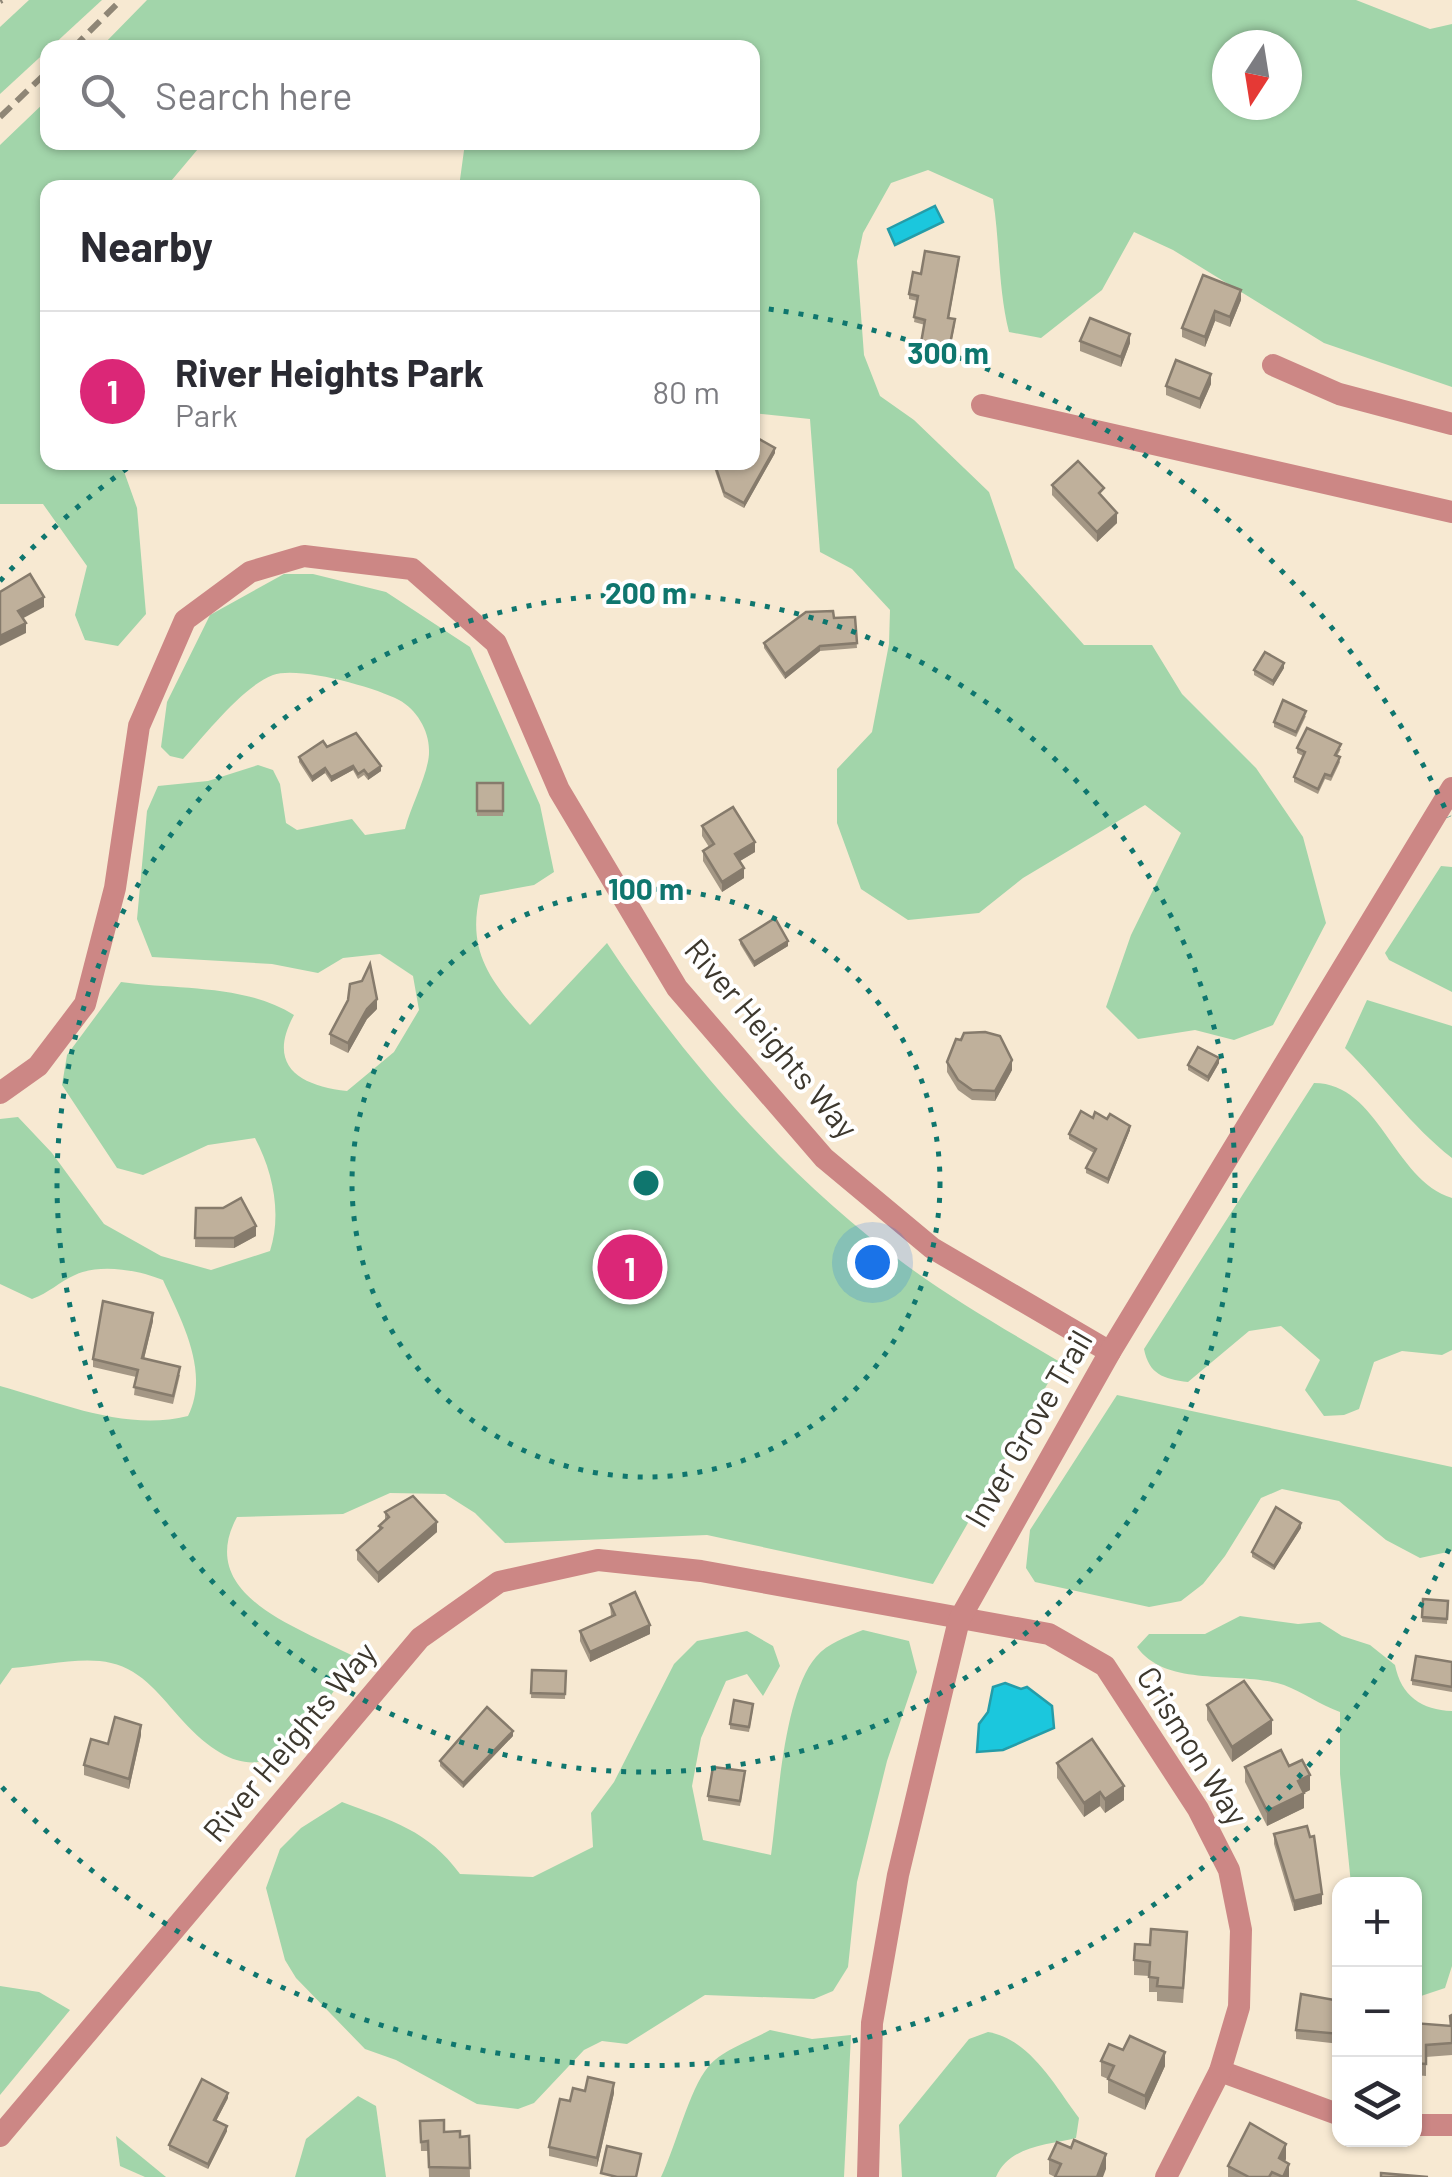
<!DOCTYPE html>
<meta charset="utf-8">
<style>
body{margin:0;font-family:Barlow,sans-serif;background:#f2f2f3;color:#2b2b33}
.controls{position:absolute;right:30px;bottom:30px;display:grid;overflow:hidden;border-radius:20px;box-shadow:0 2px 8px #0004}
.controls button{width:90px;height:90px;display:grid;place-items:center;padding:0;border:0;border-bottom:2px solid #e1e1e2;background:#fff;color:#2b2b33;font:50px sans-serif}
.compass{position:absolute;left:1212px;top:30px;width:90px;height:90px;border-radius:50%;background:#fff;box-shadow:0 2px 8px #0004;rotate:192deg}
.you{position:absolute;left:872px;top:1262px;width:35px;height:35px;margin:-25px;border:8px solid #fff;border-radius:50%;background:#1a73e8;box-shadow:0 0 0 15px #1a73e833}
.badge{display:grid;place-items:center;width:65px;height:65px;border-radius:50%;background:#db2777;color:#fff;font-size:32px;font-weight:700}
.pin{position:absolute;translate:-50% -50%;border:5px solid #fff;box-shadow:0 2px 10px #0006}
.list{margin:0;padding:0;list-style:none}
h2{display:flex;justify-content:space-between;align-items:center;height:130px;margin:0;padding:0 40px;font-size:42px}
h2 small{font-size:32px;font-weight:400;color:#7c7c81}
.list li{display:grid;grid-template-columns:65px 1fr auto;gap:30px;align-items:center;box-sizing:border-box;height:160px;padding:0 40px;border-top:2px solid #e1e1e2}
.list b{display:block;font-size:38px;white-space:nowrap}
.list p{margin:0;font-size:32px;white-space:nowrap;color:#7c7c81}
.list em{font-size:32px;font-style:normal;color:#7c7c81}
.icon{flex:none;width:55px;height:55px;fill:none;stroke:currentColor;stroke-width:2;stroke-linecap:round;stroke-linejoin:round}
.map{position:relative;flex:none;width:1452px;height:2177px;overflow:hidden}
.search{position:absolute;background:#fff;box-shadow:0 2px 8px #0004;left:40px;top:40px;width:720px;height:110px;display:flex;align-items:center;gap:25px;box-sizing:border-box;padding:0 35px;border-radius:20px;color:#7c7c81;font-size:38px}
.panel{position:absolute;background:#fff;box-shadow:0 2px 8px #0004;left:40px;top:180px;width:720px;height:290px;border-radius:20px}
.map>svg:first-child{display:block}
</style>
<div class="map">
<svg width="1452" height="2177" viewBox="0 0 1452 2177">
<rect width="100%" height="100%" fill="#f7e9d2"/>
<g fill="#a2d5aa" fill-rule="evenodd">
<polygon points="29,0 102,0 0,94 0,27"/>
<path d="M 147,0 L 1356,0 L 1430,29 L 1452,24 L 1452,387 L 1324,343 L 1173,250 L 1134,232 L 1102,290 L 1041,338 L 1009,332 C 998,288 1000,244 993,199 L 928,170 L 891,183 L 863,233 L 857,261 L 864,355 L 880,396 L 914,420 L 989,492 L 1015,568 L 1084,645 L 1152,645 L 1182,694 L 1256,768 L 1303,837 L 1326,923 L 1273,1025 L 1234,1040 L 1195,1030 L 1138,1039 L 1106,1007 L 1131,935 L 1181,833 L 1145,805 L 1023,878 L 979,913 L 908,920 L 861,889 L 837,823 L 837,769 L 872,732 L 889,644 L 890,610 L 852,569 L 820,552 L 810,419 L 753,413 L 752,188 L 459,187 L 465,143 L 752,142 L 752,48 L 100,48 ZM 1227,45 L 1287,45 L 1287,105 L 1227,105 Z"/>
<polygon points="47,100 48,142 203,143 166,187 48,188 48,462 121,463 137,508 146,614 118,646 85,640 75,615 87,566 43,504 0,504 0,145"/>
<path d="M 284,574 L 313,574 L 386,592 L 470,647 L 540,805 L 554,872 L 534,885 L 480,895 C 466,952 492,984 530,1025 L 607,943 C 684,1060 792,1182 906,1265 C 955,1301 1008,1331 1060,1362 L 933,1584 L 707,1535 L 505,1543 L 475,1513 L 445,1494 L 390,1493 L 343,1514 L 237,1517 C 194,1596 301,1628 355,1657 C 309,1729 269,1816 182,1720 C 162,1698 143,1670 111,1663 C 83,1656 41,1666 12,1668 L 0,1685 L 0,1386 C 59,1402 126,1432 188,1416 C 210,1372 182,1322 163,1280 C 138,1270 100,1263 75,1275 C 59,1282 49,1293 32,1299 L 0,1284 L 0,1119 L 18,1117 L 52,1153 L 104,1224 L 161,1256 L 211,1270 L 270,1251 C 282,1214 273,1172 255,1138 L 208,1145 L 143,1175 L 117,1168 L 62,1085 L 67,1055 L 121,982 C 178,990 245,984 294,1015 C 266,1066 300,1086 347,1091 L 394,1052 L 419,1010 L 413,976 L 380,954 L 343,958 L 318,973 L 272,964 L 152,957 L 137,919 L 147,811 L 158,786 L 208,781 L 258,765 L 273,770 L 280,784 L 286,823 L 297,830 L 352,819 L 365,835 L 405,829 C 411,805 430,771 429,750 C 429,730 416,709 399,700 C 374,687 299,666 273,675 C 243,686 205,735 183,759 L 170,756 L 161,747 L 167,702 L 210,615 Z"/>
<polygon points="1441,866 1452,867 1452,992 1389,960 1385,953"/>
<path d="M 1367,1000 L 1452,1026 L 1452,1158 C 1411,1126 1382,1084 1345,1048 Z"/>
<path d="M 1314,1083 C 1379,1083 1393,1180 1452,1198 L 1452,1350 L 1442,1355 L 1402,1351 L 1374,1362 L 1359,1409 L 1344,1415 L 1324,1416 L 1305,1390 L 1320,1360 L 1281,1326 L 1249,1331 L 1188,1382 C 1163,1379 1149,1374 1144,1349 Z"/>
<polygon points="1117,1395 1452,1467 1452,1551 1420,1558 1386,1540 1339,1501 1282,1489 1261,1498 1225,1556 1203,1584 1181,1601 1149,1607 1035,1582 1026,1568 1030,1530"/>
<path d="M 1240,1616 L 1298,1624 L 1320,1622 L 1342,1636 L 1370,1645 L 1395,1665 C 1401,1696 1422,1710 1452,1711 L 1452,1966 L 1445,1988 L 1415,1998 L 1414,1884 L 1351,1884 L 1340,1774 L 1340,1712 C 1320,1705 1303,1692 1284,1685 C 1239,1670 1167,1689 1137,1647 L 1149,1634 L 1205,1634 Z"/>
<path d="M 863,1630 L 909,1641 L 917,1672 L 887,1761 L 857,1882 L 848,1967 L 833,1991 L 814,1999 L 705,1995 L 627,2044 L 602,2041 L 584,2050 L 534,2103 L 518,2109 L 477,2104 L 396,2060 L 365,2049 L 296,1978 L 285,1960 L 266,1888 L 280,1849 L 301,1828 L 342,1802 C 392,1821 428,1830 460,1874 L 533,1877 L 593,1847 L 591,1813 L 614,1782 L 674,1664 L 697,1641 L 747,1631 L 773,1646 L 780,1666 L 763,1696 L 747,1674 L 726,1681 L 701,1738 L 692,1786 L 703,1840 L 771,1855 C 778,1806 783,1695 816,1657 C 828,1643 846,1637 863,1630 Z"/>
<polygon points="0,1986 39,1992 70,2010 0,2095"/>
<path d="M 770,2030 L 812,2039 L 851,2035 L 844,2177 L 661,2177 C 676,2146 689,2090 708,2067 C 720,2051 752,2040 770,2030 Z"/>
<path d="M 988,2032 C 1030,2039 1055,2086 1079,2118 L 1076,2138 C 1047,2145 1009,2146 996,2177 L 902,2177 L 899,2125 L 969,2039 Z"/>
<polygon points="358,2096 376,2106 386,2177 295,2177 306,2139"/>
<polygon points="116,2136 166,2177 145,2177 120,2166"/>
</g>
<g fill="#1bc7dd" stroke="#259ca8" stroke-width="2.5">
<polygon points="935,206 943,222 895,245 888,229"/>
<polygon points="1005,1683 1021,1689 1027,1687 1052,1706 1054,1728 1003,1750 977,1752 979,1724 988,1712 993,1687"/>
</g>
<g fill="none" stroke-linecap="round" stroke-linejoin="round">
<g stroke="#cc8785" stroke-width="22">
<polyline points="1273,365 1339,394 1452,424"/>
<polyline points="982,405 1452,512"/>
<polyline points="0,1093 38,1066 85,1004 115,888 139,726 185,620 250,572 304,556 412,569 496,643 559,790 677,988 824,1158 932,1248 1110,1352"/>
<polyline points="1220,2071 1340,2115"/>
<polyline points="1414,2125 1452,2125"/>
<polyline points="0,2136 420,1638 499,1582 598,1560 701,1571 1049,1634 1105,1666 1198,1809 1229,1870 1241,1930 1239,2007 1220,2071 1166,2177"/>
<polyline points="868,2177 872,2023 898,1875 959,1620 1110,1352 1452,788"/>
</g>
<g stroke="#8f8676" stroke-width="6" stroke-dasharray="15 8" stroke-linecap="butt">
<polyline points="0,1 2,0"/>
<polyline points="73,48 121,0"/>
<polyline points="0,117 48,71"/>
</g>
</g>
<g fill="#a49785">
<polygon points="959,262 949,318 955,324 949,354 921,348 925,325 914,322 917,301 909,299 909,294 921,274"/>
<polygon points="1241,300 1230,327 1215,321 1205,347 1182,337 1182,328"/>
<polygon points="1080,341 1130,343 1121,367 1080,351"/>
<polygon points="1211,384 1200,409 1166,395 1166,386"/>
<polygon points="775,453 744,508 724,497 712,462 752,462"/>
<polygon points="1052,485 1104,498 1117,523 1097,542 1052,495"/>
<polygon points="855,617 857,648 820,651 785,679 764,648 764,643 834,618"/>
<polygon points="1284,668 1273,686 1254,675 1254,670"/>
<polygon points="1306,716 1296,737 1274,727 1274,722"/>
<polygon points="327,747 381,771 368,780 364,775 358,779 353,770 331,782 325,773 312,782 299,762 299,757"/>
<polygon points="1297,748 1341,749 1337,756 1340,762 1331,781 1325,779 1318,794 1294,782 1294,777 1303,756 1297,753"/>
<rect x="477" y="783" width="26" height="33"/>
<polygon points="702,826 755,852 740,861 744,878 722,892 703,861 703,851 709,847 702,836"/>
<polygon points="740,940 788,946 754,967 740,944"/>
<polygon points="377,1009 367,1019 348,1053 330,1044 330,1034"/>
<polygon points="947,1062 1012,1070 995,1101 972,1100 958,1090 947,1072"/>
<polygon points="1219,1063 1208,1082 1188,1070 1188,1065"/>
<polygon points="1093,1118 1130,1130 1108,1184 1086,1173 1086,1168 1094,1153 1069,1139 1069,1134"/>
<polygon points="196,1208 256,1236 234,1248 195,1247"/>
<polygon points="153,1321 144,1359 180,1375 173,1404 134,1395 136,1377 93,1367 93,1359"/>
<polygon points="385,1512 437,1532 378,1583 357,1560 357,1550 379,1531 379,1526 385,1520"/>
<polygon points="1301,1528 1274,1570 1252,1557 1252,1552"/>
<polygon points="1423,1599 1448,1601 1447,1624 1422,1622"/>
<polygon points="610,1604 650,1634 590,1662 580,1641 580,1631 611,1616"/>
<polygon points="1452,1662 1452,1692 1412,1685 1412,1680"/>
<polygon points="532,1670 566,1671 565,1699 531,1698"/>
<polygon points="1207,1705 1272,1734 1232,1762 1207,1720"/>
<polygon points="753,1709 749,1732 730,1729 730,1724"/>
<polygon points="141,1735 129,1789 84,1775 84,1765 108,1744"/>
<polygon points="513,1736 463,1788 440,1766 440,1761"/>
<polygon points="1057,1763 1124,1800 1105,1813 1100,1806 1084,1817 1057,1778"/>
<polygon points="1289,1766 1310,1790 1304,1793 1304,1808 1267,1826 1245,1782 1245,1767"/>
<polygon points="745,1776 740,1806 708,1801 708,1796"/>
<polygon points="1274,1834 1322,1904 1294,1911 1274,1844"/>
<polygon points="1187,1947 1183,2003 1157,2001 1157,1992 1149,1992 1149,1976 1134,1975 1134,1960"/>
<polygon points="1340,2001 1340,2044 1296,2039 1296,2030"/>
<polygon points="1452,2015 1452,2055 1426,2057 1426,2076 1414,2075 1414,2023 1450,2026 1450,2016"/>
<polygon points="1123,2050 1165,2066 1145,2110 1108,2093 1108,2079 1101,2076 1101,2061"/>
<polygon points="614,2093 597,2167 549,2156 549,2147 570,2101"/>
<polygon points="228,2098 216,2121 227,2131 208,2169 169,2150 169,2145"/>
<polygon points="420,2121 460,2137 469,2136 470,2177 429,2177 428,2151 421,2151"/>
<polygon points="1049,2159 1106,2169 1055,2177 1049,2174"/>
<polygon points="1286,2159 1285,2162 1289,2177 1228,2177 1228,2166"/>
</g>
<g fill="#867b6c">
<polygon points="1241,290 1241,300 1230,327 1230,317"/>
<polygon points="1215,311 1215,321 1205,347 1205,337"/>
<polygon points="1130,334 1130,343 1121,367 1121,357"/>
<polygon points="1211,374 1211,384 1200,409 1200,399"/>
<polygon points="775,448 775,453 744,508 744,503"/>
<polygon points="1117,513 1117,523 1097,542 1097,532"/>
<polygon points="44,597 44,607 18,621 18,611"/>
<polygon points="26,623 26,633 0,646 0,636"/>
<polygon points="820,646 820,651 785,679 785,674"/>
<polygon points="1284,663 1284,668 1273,686 1273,681"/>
<polygon points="353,766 353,770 331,782 331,777"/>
<polygon points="381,766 381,771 368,780 368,775"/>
<polygon points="325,768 325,773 312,782 312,777"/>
<polygon points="755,842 755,852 735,864 735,854"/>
<polygon points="744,868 744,878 722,892 722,882"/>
<polygon points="788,941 788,946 754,967 754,962"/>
<polygon points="377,999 377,1009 367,1019 348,1053 348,1043 367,1009"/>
<polygon points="1219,1058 1219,1063 1208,1082 1208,1077"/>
<polygon points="1012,1060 1012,1070 995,1101 995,1091"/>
<polygon points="1130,1126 1130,1130 1108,1184 1108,1179"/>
<polygon points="256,1226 256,1236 234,1248 234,1238"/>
<polygon points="153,1313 153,1321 142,1367 142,1358"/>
<polygon points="437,1522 437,1532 378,1583 378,1573"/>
<polygon points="1301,1523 1301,1528 1274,1570 1274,1566"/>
<polygon points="650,1625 650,1634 590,1662 590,1652"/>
<polygon points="1272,1720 1272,1734 1232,1762 1232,1747"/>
<polygon points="141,1725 141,1735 129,1789 129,1779"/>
<polygon points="513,1731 513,1736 463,1788 463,1783"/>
<polygon points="1310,1775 1310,1790 1298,1796 1298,1781"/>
<polygon points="1124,1786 1124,1800 1105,1813 1105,1799"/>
<polygon points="1100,1792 1100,1806 1084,1817 1084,1803"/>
<polygon points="1304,1793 1304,1808 1267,1826 1267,1811"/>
<polygon points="1322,1894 1322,1904 1294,1911 1294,1901"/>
<polygon points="1165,2052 1165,2066 1145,2110 1145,2096"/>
<polygon points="614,2083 614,2093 597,2167 597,2158"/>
<polygon points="228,2093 228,2098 214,2125 214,2120"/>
<polygon points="227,2126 227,2131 208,2169 208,2164"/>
<polygon points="1286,2144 1286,2159 1279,2173 1279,2158"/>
<polygon points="1106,2154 1106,2169 1103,2177 1097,2177"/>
<polygon points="1289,2164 1289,2177 1283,2177"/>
</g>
<g fill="#bfb09b" stroke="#867b6c" stroke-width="2.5">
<polygon points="925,251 959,257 948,318 955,319 949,349 921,343 925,320 914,317 918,296 909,294 913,272 921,274"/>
<polygon points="1203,275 1241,290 1230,317 1215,311 1205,337 1182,328"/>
<polygon points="1090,318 1130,334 1121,357 1080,341"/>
<polygon points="1176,360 1211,374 1200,399 1166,386"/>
<polygon points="752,435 775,448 744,503 724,492 714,462 752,462"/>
<polygon points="1078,461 1104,488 1099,493 1117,513 1097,532 1052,485"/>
<polygon points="30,574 44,597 18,611 26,623 0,636 0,592"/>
<polygon points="833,611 834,618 855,617 857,643 820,646 785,674 764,643 806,612"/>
<polygon points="1265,652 1284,663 1273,681 1254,670"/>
<polygon points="1283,700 1306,711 1296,732 1274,722"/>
<polygon points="1307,728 1341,744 1335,755 1340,757 1331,776 1325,774 1318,789 1294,777 1305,752 1297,748"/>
<polygon points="356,733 381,766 368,775 364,770 358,774 353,766 331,777 325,768 312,777 299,757 323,741 327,747"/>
<rect x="477" y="783" width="26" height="28"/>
<polygon points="733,807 755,842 735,854 744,868 722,882 703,851 714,844 702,826"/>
<polygon points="775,918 788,941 754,962 740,940"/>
<polygon points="370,964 377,999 367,1009 348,1043 330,1034 348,1000 350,984 362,981"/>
<polygon points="985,1032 1000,1036 1012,1060 995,1091 972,1090 958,1080 947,1062 956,1039 961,1040 964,1033"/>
<polygon points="1198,1047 1219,1058 1208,1077 1188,1065"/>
<polygon points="1081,1111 1093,1118 1095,1112 1107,1119 1110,1114 1130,1126 1108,1179 1086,1168 1096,1149 1069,1134"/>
<polygon points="241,1198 256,1226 234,1238 195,1238 196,1208 223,1208"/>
<polygon points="103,1301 153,1313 142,1358 180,1367 173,1396 134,1387 138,1370 93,1359"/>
<polygon points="413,1496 437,1522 378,1573 357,1550 382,1528 379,1526 389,1517 385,1512"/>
<polygon points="1276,1507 1301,1523 1274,1566 1252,1552"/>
<polygon points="635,1592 650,1625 590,1652 580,1631 615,1615 610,1604"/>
<polygon points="1423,1599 1448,1601 1447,1619 1422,1617"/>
<polygon points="1416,1656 1452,1662 1452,1687 1412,1680"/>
<polygon points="532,1670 566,1671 565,1694 531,1693"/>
<polygon points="1244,1681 1272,1720 1232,1747 1207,1705"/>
<polygon points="734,1700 753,1704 749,1727 730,1724"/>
<polygon points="487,1707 513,1731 463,1783 440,1761"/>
<polygon points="115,1717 141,1725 129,1779 84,1765 91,1739 108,1744"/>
<polygon points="1092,1739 1124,1786 1105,1799 1100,1792 1084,1803 1057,1763"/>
<polygon points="1281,1750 1289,1766 1302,1760 1310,1775 1298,1781 1304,1793 1267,1811 1245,1767"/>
<polygon points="713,1767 745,1771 740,1801 708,1796"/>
<polygon points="1307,1826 1310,1837 1314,1836 1322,1894 1294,1901 1274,1834"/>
<polygon points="1151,1929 1187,1932 1183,1988 1157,1986 1158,1978 1149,1977 1150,1962 1134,1960 1135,1944 1150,1945"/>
<polygon points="1301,1994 1340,2001 1340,2034 1296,2030"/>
<polygon points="1452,2015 1452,2043 1426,2045 1426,2064 1414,2063 1414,2023 1451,2026 1450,2016"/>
<polygon points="1130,2036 1165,2052 1145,2096 1108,2079 1114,2066 1101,2061 1109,2044 1123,2050"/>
<polygon points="588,2077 614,2083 597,2158 549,2147 560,2099 570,2101 573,2088 585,2091"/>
<polygon points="202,2079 228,2093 214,2120 227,2126 208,2164 169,2145"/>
<polygon points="444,2120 444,2132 460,2131 460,2137 469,2136 470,2168 429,2167 428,2141 421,2142 420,2121"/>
<polygon points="1250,2123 1286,2144 1279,2158 1289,2164 1283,2177 1272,2172 1269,2177 1249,2177 1228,2166"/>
<polygon points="1074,2140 1106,2154 1097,2177 1055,2177 1061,2164 1049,2159 1057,2142 1071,2148"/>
<polygon points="607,2146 641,2154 636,2177 617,2177 601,2173"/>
<polygon points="1381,2173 1428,2177 1381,2177"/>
</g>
<g fill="none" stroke="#0f766e" stroke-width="5" stroke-dasharray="5 10">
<circle cx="646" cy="1183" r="294"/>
<circle cx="646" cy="1183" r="589"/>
<path d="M1449 1549A883 883 0 0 1 0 1785M0 581A883 883 0 0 1 133 464M754 307A883 883 0 0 1 1449 817"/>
</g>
<g text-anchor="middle" stroke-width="8" stroke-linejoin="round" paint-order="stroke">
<g font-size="32" fill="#3d382e" stroke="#fff">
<text transform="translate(771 1039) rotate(50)" y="11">River Heights Way</text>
<text transform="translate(1029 1429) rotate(-60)" y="11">Inver Grove Trail</text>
<text transform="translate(290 1742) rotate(-50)" y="11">River Heights Way</text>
<text transform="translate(1192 1746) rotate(58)" y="11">Crismon Way</text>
</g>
</g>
<circle cx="646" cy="1183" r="15" fill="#0f766e" stroke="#fff" stroke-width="5"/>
<g font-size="30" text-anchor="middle" font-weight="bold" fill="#0f766e" stroke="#fff" stroke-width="8" stroke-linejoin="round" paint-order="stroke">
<text x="948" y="364">300 m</text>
<text x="646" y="604">200 m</text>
<text x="646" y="900">100 m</text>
</g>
</svg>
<div class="controls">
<button>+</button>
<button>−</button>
<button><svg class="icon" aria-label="layers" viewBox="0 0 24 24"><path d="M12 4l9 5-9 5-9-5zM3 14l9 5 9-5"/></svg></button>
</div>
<svg class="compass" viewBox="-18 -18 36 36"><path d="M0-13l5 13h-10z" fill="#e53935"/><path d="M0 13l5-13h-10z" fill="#7c7c81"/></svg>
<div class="you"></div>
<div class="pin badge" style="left:630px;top:1267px">1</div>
<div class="search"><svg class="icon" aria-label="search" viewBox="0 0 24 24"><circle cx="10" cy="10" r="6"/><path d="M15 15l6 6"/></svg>Search here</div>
<section class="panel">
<h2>Nearby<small></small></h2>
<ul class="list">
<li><span class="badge">1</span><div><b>River Heights Park</b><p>Park</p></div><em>80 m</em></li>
</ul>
</section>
</div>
